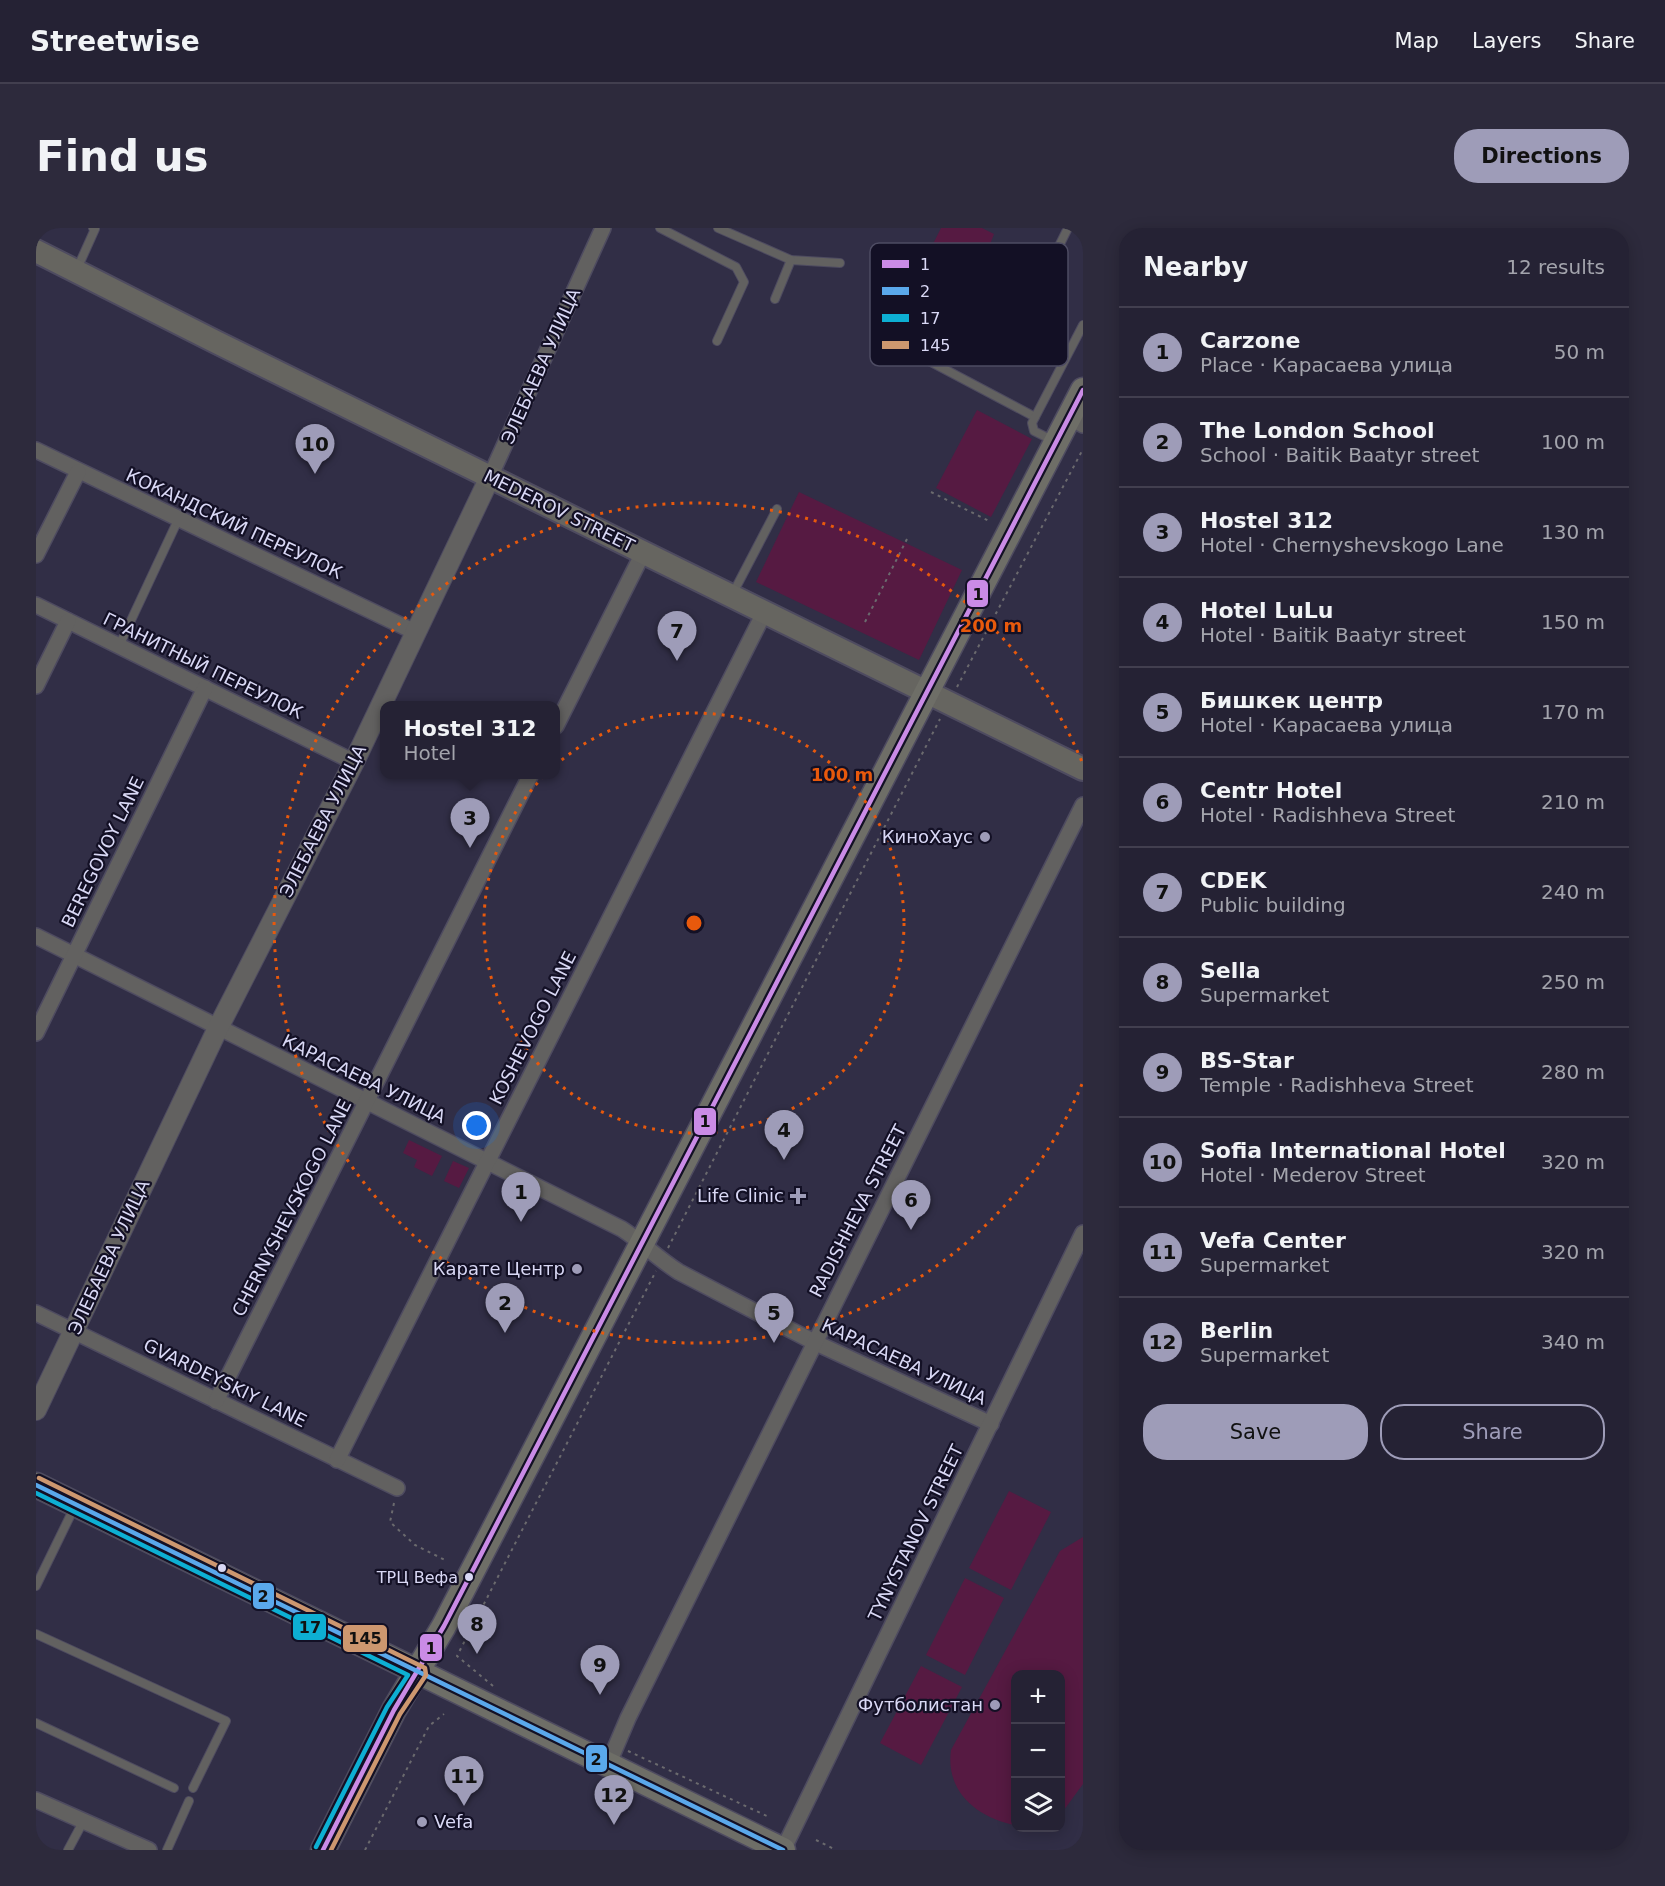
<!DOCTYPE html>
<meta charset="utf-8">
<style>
body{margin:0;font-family:"DejaVu Sans",sans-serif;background:#2d2a3c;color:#f1f3f6}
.controls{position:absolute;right:18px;bottom:18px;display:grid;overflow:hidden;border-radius:12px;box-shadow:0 3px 15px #0003}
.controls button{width:54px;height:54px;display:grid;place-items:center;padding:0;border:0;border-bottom:2px solid #423f4f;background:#252234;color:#f1f3f6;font:30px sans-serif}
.you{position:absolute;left:441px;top:898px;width:21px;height:21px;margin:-15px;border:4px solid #fff;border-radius:50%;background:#1a73e8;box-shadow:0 0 0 9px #1a73e833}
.badge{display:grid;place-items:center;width:39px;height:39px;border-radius:50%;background:#9e9cb8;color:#111;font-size:20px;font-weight:700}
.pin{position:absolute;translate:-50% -50px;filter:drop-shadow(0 2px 3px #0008)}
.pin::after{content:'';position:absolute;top:32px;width:21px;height:18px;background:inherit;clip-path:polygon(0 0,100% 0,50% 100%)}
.popup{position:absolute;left:344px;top:473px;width:180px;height:78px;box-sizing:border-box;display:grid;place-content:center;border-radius:12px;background:#252234;filter:drop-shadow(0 2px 4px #0005);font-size:20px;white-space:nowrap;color:#a3a4ac}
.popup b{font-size:22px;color:#f1f3f6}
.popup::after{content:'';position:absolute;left:50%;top:100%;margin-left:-12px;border:12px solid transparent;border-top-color:#252234}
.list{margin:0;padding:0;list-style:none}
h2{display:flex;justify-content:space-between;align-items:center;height:78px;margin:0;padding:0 24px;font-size:26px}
h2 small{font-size:20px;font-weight:400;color:#a3a4ac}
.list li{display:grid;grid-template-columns:39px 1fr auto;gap:18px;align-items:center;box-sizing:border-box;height:90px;padding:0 24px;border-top:2px solid #423f4f}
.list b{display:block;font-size:22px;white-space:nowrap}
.list p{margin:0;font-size:20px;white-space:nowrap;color:#a3a4ac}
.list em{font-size:20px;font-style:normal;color:#a3a4ac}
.actions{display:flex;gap:12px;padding:18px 24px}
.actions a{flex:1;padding:14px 0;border:2px solid #9e9cb8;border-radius:24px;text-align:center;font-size:21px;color:#9e9cb8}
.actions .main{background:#9e9cb8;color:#111}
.icon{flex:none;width:33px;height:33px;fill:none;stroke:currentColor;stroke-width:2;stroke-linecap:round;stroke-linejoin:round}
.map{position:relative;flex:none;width:1047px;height:1622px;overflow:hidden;border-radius:24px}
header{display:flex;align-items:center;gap:36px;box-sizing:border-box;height:84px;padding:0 30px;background:#252234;border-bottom:2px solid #423f4f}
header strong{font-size:28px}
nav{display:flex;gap:33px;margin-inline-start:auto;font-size:21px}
.intro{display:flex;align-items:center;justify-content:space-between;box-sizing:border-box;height:144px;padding:0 36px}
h1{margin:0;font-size:42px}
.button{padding:15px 27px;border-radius:24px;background:#9e9cb8;color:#111;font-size:21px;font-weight:700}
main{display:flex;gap:36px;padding:0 36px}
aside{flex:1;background:#252234;border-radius:24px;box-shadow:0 3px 15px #0003}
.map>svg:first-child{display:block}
</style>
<header>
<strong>Streetwise</strong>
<nav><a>Map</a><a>Layers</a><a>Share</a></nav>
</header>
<div class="intro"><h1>Find us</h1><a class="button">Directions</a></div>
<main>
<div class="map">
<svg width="1047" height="1622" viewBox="0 0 1047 1622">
<rect width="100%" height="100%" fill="#312e46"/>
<g fill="#561a42">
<polygon points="905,0 946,0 958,6 950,27 940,27 932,35 892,26"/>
<polygon points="941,182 996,211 955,289 900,260"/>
<polygon points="763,264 926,342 883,432 720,354"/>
<polygon points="373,912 406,928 396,948 378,939 381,932 367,925"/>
<polygon points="417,933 433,940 423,960 408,953"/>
<polygon points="973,1263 1015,1284 975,1362 933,1340"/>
<path d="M 1047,1309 L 1047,1556 L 1025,1586 L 1024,1446 L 980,1446 L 979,1597 C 942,1590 909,1564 915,1522 L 1024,1323 Z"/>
<polygon points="929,1350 968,1370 929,1447 890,1427"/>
<polygon points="885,1438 926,1459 885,1537 844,1515"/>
</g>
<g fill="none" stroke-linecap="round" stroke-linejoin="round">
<defs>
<g id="service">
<polyline points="624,0 700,39 708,54 681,113"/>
<polyline points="682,0 755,32 804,35"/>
<polyline points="1016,32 1032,0"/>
<polyline points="41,41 59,1 57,0"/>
<polyline points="973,48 958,80 877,58 860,82 856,99 895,134 999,189"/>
<polyline points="739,71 755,32"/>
<polyline points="1016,212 998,203 996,195 1047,97"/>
<polyline points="696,367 741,281"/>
<polyline points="83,418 142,292"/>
<polyline points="0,1358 39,1278"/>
<polyline points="0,1406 190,1493 157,1560"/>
<polyline points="0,1495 138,1560"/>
<polyline points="32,1622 47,1594"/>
<polyline points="131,1622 153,1573"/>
</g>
<g id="minor">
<polyline points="1033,189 1047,197"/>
<polyline points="0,222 379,404"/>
<polyline points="454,249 567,0"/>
<polyline points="0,327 42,244"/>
<polyline points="0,377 318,534"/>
<polyline points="0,458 32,393"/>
<polyline points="520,498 607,325"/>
<path d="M 0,708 L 586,1001 C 606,1014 622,1031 643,1044 L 778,1114 L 955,1196"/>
<polyline points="0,805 169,460"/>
<polyline points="0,1085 361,1260"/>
<polyline points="180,1173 495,546"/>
<polyline points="301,1232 728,385"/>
<polyline points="572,1537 592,1490 1047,577"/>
<polyline points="0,1572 113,1622"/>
<polyline points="747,1622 1047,1005"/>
</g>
<polyline id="tertiary" points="0,1182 182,800 318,534 454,249"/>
<polyline id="secondary" points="0,23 180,114 1047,541"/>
<g id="primary">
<polyline points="0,1257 747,1622"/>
<polyline points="287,1622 358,1482 408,1398 1047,162"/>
</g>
</defs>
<use href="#service" stroke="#4e4b60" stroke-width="10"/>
<use href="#minor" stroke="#4e4b60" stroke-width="18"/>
<use href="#tertiary" stroke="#4e4b60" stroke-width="22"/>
<use href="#secondary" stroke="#4e4b60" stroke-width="26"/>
<use href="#primary" stroke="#4e4b60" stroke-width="27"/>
<g stroke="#6b6a6e" stroke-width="2" stroke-dasharray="3 4.5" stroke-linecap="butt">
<polyline points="895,264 955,294"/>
<polyline points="829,394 873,307"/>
<polyline points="921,459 1047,221"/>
<polyline points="632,1020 904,491"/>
<polyline points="358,1275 354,1294 379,1317 411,1333"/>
<polyline points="457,1458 421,1428 620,1043"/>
<polyline points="592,1523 733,1589"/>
<polyline points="780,1612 800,1622"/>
<polyline points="329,1622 393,1498 408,1486"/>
</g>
<use href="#service" stroke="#626160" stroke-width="8"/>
<use href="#minor" stroke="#626160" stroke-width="15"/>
<use href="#tertiary" stroke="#626160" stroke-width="20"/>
<use href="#secondary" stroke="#666560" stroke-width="22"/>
<use href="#primary" stroke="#6e6e67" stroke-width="24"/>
<defs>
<polyline id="bus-1" points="287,1622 358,1482 408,1398 1047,162"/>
<polyline id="bus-2" points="0,1257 747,1622"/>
<polyline id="bus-3" points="0,1265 372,1447 351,1479 280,1619"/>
<polyline id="bus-4" points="3,1250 389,1440 390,1447 364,1486 295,1622"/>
</defs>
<use href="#bus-1" stroke="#131025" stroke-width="9"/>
<use href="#bus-2" stroke="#131025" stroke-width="9"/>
<use href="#bus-3" stroke="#131025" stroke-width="9"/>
<use href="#bus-4" stroke="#131025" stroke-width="9"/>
<use href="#bus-1" stroke="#ca8be6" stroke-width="4.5"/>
<use href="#bus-2" stroke="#5aa8eb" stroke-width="4.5"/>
<use href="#bus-3" stroke="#0dafd3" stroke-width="4.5"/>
<use href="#bus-4" stroke="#cd976f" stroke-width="4.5"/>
</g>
<g fill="none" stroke="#e8590c" stroke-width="3" stroke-dasharray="3 6">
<circle cx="658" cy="695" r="210"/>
<path d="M1046 856A420 420 0 1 1 1046 534"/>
</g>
<g fill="#9e9cb8" stroke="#131025" stroke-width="2">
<circle cx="949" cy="609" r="6"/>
<path d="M759 959h6v6h6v6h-6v6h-6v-6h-6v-6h6z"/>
<circle cx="541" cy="1041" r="6"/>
<circle cx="959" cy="1477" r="6"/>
<circle cx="386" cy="1594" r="6"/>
</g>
<g fill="#d9d8f5" stroke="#131025" stroke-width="2">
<circle cx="186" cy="1340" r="5"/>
<circle cx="433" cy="1349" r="5"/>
</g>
<g text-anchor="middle" stroke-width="4.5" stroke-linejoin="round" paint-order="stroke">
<g font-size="16" fill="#d9d8f5" stroke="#131025" text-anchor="end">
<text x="422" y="1355">ТРЦ Вефа</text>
</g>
<g font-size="18" fill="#d9d8f5" stroke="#131025">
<text transform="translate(505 138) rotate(-66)" y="6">ЭЛЕБАЕВА УЛИЦА</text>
<text transform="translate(523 283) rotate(26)" y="6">MEDEROV STREET</text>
<text transform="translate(198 296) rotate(25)" y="6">КОКАНДСКИЙ ПЕРЕУЛОК</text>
<text transform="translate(167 438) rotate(26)" y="6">ГРАНИТНЫЙ ПЕРЕУЛОК</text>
<text transform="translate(287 593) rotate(-63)" y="6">ЭЛЕБАЕВА УЛИЦА</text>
<text transform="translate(67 624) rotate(-64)" y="6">BEREGOVOY LANE</text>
<text transform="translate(497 800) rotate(-63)" y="6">KOSHEVOGO LANE</text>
<text transform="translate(328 851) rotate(26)" y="6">КАРАСАЕВА УЛИЦА</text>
<text transform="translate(256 980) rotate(-63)" y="6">CHERNYSHEVSKOGO LANE</text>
<text transform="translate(822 983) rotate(-63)" y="6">RADISHHEVA STREET</text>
<text transform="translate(73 1029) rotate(-65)" y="6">ЭЛЕБАЕВА УЛИЦА</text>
<text transform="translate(868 1134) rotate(25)" y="6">КАРАСАЕВА УЛИЦА</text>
<text transform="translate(189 1155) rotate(26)" y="6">GVARDEYSKIY LANE</text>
<text transform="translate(880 1305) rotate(-64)" y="6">TYNYSTANOV STREET</text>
</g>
<g font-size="18" fill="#d9d8f5" stroke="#131025" text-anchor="end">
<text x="937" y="615">КиноХаус</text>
<text x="748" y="974">Life Clinic</text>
<text x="529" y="1047">Карате Центр</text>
<text x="947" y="1483">Футболистан</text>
<text x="398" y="1600" text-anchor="start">Vefa</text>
</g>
</g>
<rect x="834" y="15" width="198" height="123" rx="9" fill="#131025" stroke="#4e4c63" stroke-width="1.5"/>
<rect x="846" y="32" width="27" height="8" fill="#ca8be6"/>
<rect x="846" y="59" width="27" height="8" fill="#5aa8eb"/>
<rect x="846" y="86" width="27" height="8" fill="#0dafd3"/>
<rect x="846" y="113" width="27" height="8" fill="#cd976f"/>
<g font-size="16" fill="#d9d8f5">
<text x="884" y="42">1</text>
<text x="884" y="69">2</text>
<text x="884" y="96">17</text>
<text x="884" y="123">145</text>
</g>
<circle cx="658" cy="695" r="9" fill="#e8590c" stroke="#131025" stroke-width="3"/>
<g font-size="18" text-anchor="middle" font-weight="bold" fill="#e8590c" stroke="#131025" stroke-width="4.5" stroke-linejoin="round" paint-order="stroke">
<text x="955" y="404">200 m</text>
<text x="806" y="553">100 m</text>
</g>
<g stroke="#131025" stroke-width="2">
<rect x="930" y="351" width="23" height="29" rx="6" fill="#ca8be6"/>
<rect x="657" y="879" width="24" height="29" rx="6" fill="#ca8be6"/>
<rect x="216" y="1354" width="23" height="28" rx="6" fill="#5aa8eb"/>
<rect x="256" y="1385" width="35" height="28" rx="6" fill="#0dafd3"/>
<rect x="306" y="1396" width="46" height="29" rx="6" fill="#cd976f"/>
<rect x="383" y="1405" width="24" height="29" rx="6" fill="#ca8be6"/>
<rect x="549" y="1516" width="23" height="29" rx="6" fill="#5aa8eb"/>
</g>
<g font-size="16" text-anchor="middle" font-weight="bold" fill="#111">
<text x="942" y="372">1</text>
<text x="669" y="899">1</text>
<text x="227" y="1374">2</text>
<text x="274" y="1405">17</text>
<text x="329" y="1416">145</text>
<text x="395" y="1426">1</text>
<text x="560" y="1537">2</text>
</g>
</svg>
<div class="controls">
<button>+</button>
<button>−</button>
<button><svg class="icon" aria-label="layers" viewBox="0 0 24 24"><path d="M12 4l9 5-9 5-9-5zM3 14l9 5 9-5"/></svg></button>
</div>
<div class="you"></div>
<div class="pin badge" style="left:485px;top:994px">1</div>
<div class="pin badge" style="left:469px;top:1105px">2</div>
<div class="pin badge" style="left:434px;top:620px">3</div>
<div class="popup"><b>Hostel 312</b>Hotel</div>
<div class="pin badge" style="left:748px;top:932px">4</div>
<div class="pin badge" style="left:738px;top:1115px">5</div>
<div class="pin badge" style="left:875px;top:1002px">6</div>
<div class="pin badge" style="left:641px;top:433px">7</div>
<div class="pin badge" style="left:441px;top:1426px">8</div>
<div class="pin badge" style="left:564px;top:1467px">9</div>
<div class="pin badge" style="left:279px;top:246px">10</div>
<div class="pin badge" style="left:428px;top:1578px">11</div>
<div class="pin badge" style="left:578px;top:1597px">12</div>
</div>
<aside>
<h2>Nearby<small>12 results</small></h2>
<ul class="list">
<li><span class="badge">1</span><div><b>Carzone</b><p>Place · Карасаева улица</p></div><em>50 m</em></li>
<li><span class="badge">2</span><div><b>The London School</b><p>School · Baitik Baatyr street</p></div><em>100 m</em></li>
<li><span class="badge">3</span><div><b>Hostel 312</b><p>Hotel · Chernyshevskogo Lane</p></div><em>130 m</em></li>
<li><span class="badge">4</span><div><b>Hotel LuLu</b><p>Hotel · Baitik Baatyr street</p></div><em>150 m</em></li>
<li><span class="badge">5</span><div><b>Бишкек центр</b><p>Hotel · Карасаева улица</p></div><em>170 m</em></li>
<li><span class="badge">6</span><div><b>Centr Hotel</b><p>Hotel · Radishheva Street</p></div><em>210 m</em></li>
<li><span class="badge">7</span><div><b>CDEK</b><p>Public building</p></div><em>240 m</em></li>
<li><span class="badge">8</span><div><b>Sella</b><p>Supermarket</p></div><em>250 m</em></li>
<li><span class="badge">9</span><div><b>BS-Star</b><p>Temple · Radishheva Street</p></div><em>280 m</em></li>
<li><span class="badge">10</span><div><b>Sofia International Hotel</b><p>Hotel · Mederov Street</p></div><em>320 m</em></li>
<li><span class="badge">11</span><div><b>Vefa Center</b><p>Supermarket</p></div><em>320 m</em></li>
<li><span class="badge">12</span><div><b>Berlin</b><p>Supermarket</p></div><em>340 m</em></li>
</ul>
<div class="actions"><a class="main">Save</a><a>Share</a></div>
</aside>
</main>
